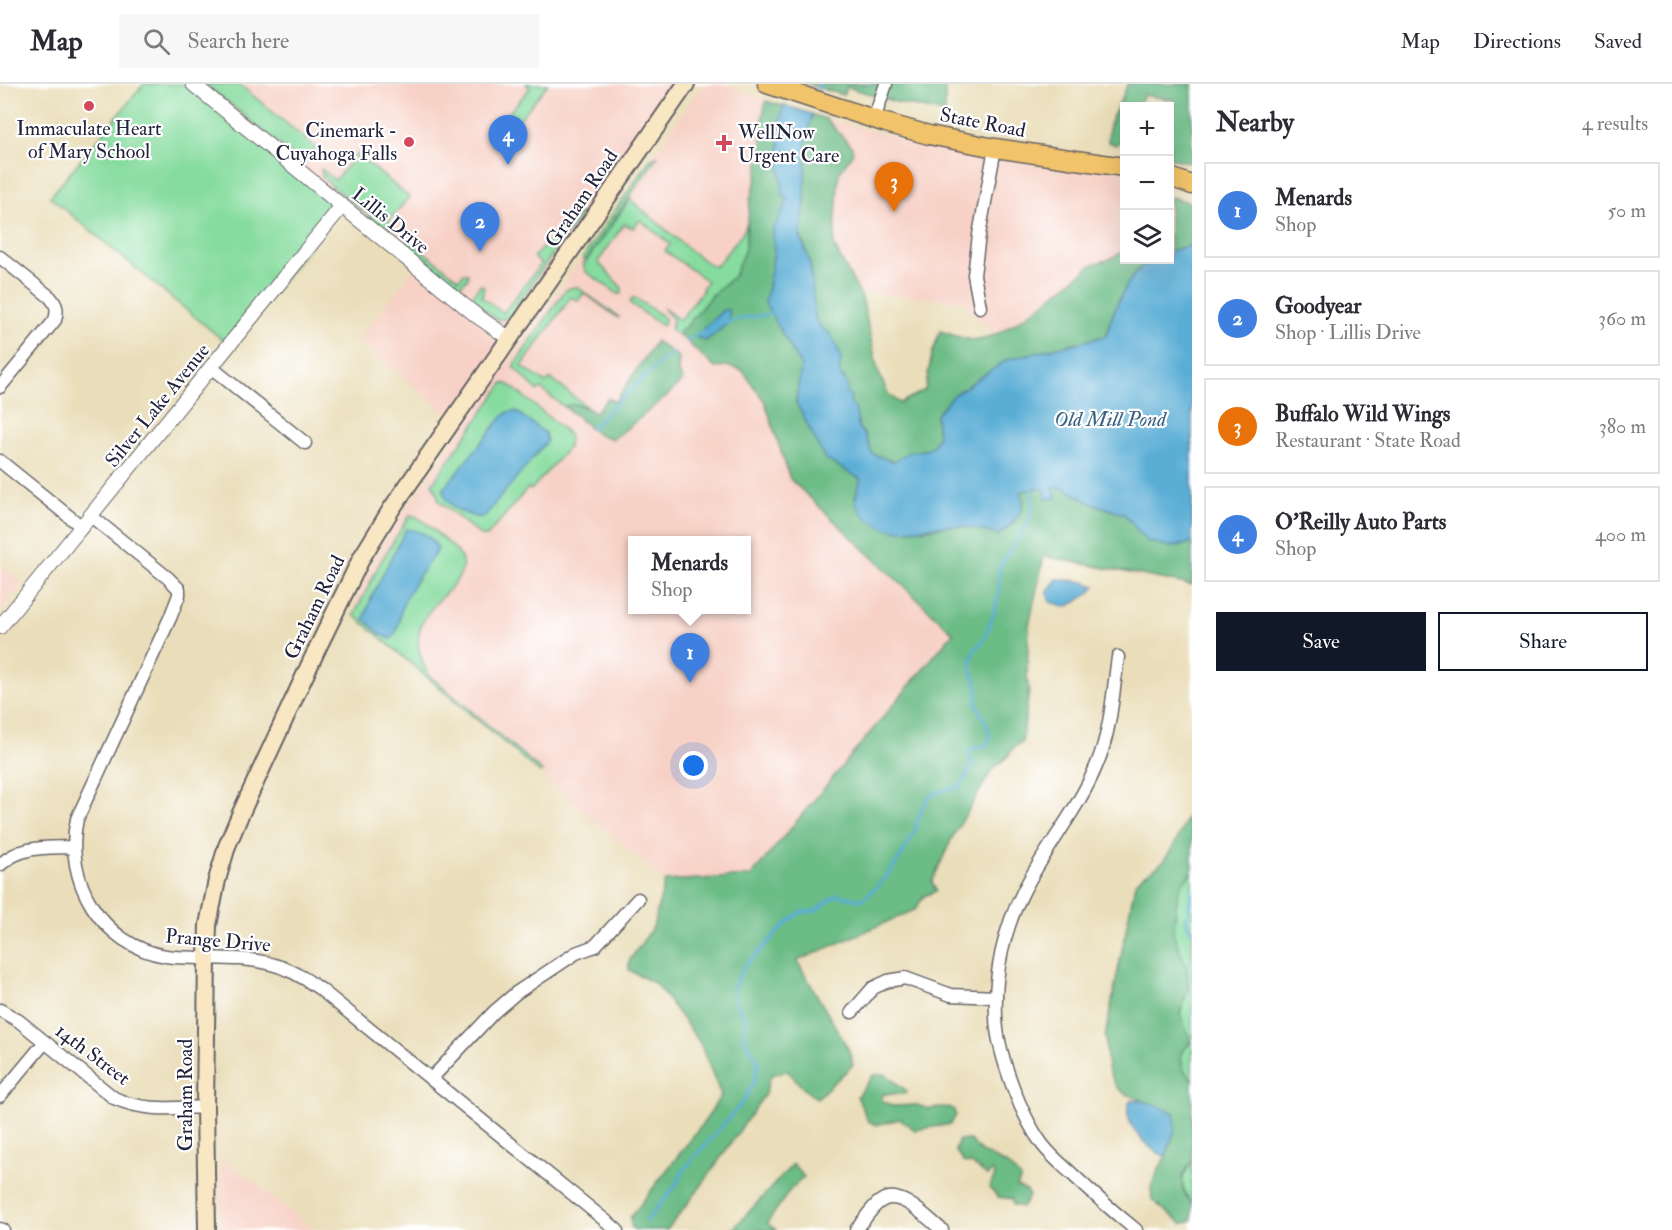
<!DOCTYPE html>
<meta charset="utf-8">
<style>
body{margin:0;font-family:"IM FELL Double Pica",serif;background:#f7f7f7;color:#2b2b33}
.controls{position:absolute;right:18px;top:18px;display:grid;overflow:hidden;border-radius:0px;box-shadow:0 6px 24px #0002}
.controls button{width:54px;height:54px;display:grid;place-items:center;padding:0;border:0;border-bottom:2px solid #e1e1e2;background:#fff;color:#2b2b33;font:30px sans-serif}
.you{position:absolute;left:694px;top:682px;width:21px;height:21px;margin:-15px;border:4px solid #fff;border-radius:50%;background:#1a73e8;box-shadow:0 0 0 9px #1a73e833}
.badge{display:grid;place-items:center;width:39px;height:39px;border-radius:50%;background:#111827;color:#fff;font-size:20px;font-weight:700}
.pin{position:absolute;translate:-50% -50px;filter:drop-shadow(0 2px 3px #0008)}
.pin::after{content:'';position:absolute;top:32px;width:21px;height:18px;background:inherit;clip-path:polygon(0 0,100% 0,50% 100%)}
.popup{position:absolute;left:628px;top:452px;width:123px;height:78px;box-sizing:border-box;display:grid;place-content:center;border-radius:0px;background:#fff;filter:drop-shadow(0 2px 4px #0005);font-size:20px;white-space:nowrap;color:#7c7c81}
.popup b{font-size:22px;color:#2b2b33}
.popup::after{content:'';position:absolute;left:50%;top:100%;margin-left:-12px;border:12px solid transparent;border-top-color:#fff}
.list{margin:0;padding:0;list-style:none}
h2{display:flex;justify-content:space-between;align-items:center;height:78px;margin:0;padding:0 24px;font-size:26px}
h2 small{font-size:20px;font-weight:400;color:#7c7c81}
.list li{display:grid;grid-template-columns:39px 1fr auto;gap:18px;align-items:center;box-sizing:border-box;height:96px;margin:0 12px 12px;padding:0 12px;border:2px solid #e1e1e2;border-radius:0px}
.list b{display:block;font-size:22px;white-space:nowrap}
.list p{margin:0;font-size:20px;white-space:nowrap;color:#7c7c81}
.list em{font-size:20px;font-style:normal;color:#7c7c81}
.actions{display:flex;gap:12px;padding:18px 24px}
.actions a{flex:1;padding:14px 0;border:2px solid #111827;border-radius:0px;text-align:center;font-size:21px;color:#111827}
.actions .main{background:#111827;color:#fff}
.icon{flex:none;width:33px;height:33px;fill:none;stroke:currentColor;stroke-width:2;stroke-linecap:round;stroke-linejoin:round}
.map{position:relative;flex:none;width:1192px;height:1146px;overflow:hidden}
header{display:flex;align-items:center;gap:36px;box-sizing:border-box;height:84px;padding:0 30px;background:#fff;border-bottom:2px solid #e1e1e2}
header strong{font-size:28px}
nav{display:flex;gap:33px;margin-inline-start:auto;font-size:21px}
.search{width:420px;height:54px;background:#f7f7f7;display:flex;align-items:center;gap:15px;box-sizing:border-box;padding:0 21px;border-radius:0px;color:#7c7c81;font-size:22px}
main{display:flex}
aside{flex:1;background:#fff}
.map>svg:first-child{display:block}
</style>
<header>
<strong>Map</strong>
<div class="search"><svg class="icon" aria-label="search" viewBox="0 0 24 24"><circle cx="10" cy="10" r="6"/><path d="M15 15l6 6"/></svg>Search here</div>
<nav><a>Map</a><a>Directions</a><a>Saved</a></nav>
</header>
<main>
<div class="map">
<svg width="1192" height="1146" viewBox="0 0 1192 1146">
<rect width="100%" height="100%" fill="#fff"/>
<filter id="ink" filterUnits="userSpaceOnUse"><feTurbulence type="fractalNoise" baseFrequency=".0167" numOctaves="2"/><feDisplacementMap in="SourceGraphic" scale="12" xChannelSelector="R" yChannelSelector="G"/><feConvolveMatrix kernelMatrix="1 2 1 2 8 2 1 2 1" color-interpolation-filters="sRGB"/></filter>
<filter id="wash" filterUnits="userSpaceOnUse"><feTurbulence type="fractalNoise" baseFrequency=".008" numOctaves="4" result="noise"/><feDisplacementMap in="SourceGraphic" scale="24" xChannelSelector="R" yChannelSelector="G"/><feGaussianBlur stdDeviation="1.35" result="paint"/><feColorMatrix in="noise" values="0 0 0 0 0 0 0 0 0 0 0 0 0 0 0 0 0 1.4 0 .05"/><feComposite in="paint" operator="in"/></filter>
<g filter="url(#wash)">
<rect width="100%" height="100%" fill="#eadeba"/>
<g fill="#f7d1c6" fill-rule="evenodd">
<polygon points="193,0 686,0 454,336 358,256 416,182"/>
<path d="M 703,0 L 722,0 L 733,3 L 766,17 L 761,40 L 762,61 L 757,93 L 750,116 L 745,165 L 679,248 L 685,256 L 700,268 L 726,282 L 742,286 L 765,318 L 790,395 L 953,549 L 751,792 L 665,797 L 429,593 L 359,536 L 355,518 L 374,476 L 393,444 ZM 633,456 L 747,456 L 747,526 L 633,526 Z"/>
<polygon points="826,35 907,56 962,67 1124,86 1124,167 1108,176 1093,180 1021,235 996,251 961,217 858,208 834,162 839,89 853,69"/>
<polygon points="0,481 23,499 0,527"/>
<polygon points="221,1073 275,1115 314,1146 221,1146"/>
</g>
<g fill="#86dc9f" stroke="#547f6d" stroke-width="1.5">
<polygon points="144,0 193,0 342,122 230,262 50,113"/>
<polygon points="205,0 239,0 316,64 309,72 296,74"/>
<polygon points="526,0 548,0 511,46 502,37 530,4"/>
<polygon points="357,70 409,113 388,138 391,141 385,145 326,97 322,92 321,85 335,96"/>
<polygon points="658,71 586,176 583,176 583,173 650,76"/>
<polygon points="630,115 692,168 712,182 717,181 744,147 747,138 745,165 734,192 710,213 687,242 679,248 685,256 671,246 673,235 663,224 680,236 703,206 702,205 707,197 665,167 670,160 640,136 633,144 624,140 598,178 622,204 621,210 618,210 585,187 583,179 585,179"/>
<polygon points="579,129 581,131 577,136 508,234 497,236 473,217 472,212 480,201 484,202 482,213 503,229 541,180 533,173"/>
<polygon points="412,148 416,151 411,158 459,195 464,189 468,190 468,194 457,205 405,162"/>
<polygon points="577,203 619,233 618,234 584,209 578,217 571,213 522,282 546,299 551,295 587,323 580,321 565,323 572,329 541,305 538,307 513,283 564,208 569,204"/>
<polygon points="632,214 635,214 665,234 665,239 662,242 630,219"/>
<polygon points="503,299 510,301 564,346 569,352 568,364 531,406 528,404 487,452 481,452 439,417 436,406 432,400"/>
<path d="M 410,431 C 422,433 432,445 440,452 C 448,459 459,466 462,477 C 469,510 390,526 429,591 L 542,687 L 540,689 L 354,531 L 381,477 Z"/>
<path d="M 1192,789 L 1192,995 C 1183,989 1181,980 1181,969 L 1190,958 L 1180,930 L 1188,905 L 1187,885 L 1173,849 L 1178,808 L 1183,798 Z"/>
<path d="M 1192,1077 L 1192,1121 C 1180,1101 1179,1097 1192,1077 Z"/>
</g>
<g fill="#6cbc86" stroke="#476f60" stroke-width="1.5">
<polygon points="807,0 945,0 945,29 899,19 847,3 843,11"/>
<polygon points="1128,0 1192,0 1192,79 1170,74 1170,40 1173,40 1174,16 1144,11 1138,22 1124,22 1124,52 1117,61 1108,58 1109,41"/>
<path d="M 766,17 L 826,35 L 852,63 L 853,69 L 839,89 L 834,162 L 862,214 L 878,287 L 888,310 L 900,319 L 925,306 L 932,270 L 940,247 C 951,250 965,256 977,256 C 1003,256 1070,197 1093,180 L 1108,176 L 1124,167 L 1124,176 L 1154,176 C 1149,179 1142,182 1138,186 C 1122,204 1112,230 1106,252 L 1008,275 L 936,331 L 938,352 L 934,361 L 926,366 L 909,368 L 895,378 L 872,370 L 865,351 L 859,345 L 855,324 L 850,319 L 846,309 L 845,296 L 839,288 L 841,274 L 830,250 L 821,244 L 815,234 L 806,165 L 800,151 L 805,117 L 773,146 L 774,169 L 766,219 L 801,282 L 796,318 L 861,395 L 855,413 L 922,446 L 955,441 L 975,444 L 998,451 L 1019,408 L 1038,404 L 1046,406 L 1046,414 L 1053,403 L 1064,404 L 1089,418 L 1126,431 L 1146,457 L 1170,463 L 1192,459 L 1192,501 L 1044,472 L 1029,541 L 1027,590 L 1029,606 L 1022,658 L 1013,664 L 1008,672 L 992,686 L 952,754 L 932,798 L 936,807 L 924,812 L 915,826 L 797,877 L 849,966 L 853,981 L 817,1014 C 802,1007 799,997 787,987 L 771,991 L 765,1010 L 699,1105 L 667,1146 L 635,1146 L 632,1143 L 630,1134 L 707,1034 L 721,1011 L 700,959 L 687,941 L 656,900 L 629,886 L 629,877 L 653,843 L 665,797 L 751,792 L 953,549 L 790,395 L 765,318 L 742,286 L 726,282 L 715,284 C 703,272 689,262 679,248 L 687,242 L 710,213 L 734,192 L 745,165 L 750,116 L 757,93 L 762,61 L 761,40 Z"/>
<polygon points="1170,113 1192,119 1192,161 1170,167"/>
<path d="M 656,257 L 679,273 L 678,287 L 683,296 L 667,312 L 620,350 L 613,355 L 597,350 L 565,322 C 576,318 585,323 595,328 L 608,314 L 615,318 Z"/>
<path d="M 1192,721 L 1192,789 L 1183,798 L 1178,808 L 1173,849 L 1187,885 L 1188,905 L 1180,930 L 1191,958 L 1181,969 C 1181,980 1183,989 1192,995 L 1192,1077 L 1182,1093 L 1183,1106 L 1192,1121 L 1192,1136 L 1182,1140 L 1152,1116 L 1151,1103 L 1171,1060 L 1174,1029 L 1124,1009 L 1116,1002 L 1108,985 L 1105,953 L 1135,800 C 1143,789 1148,790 1157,783 C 1171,772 1186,738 1192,721 Z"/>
<polygon points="885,990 907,1007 904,1010 883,1010 882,1017 893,1022 917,1021 929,1025 943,1023 953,1025 956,1031 951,1040 915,1046 900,1035 876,1041 868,1037 857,1012 873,991"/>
<polygon points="959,1056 970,1056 981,1068 1006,1080 1021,1094 1017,1103 1027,1107 1029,1112 1023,1123 1013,1121 1012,1115 998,1113 989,1104 995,1092 992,1087 987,1092 972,1080 964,1079 955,1066"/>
<polygon points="793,1080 804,1093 790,1106 767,1139 776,1146 732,1146"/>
</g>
<g fill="#5aadd5" stroke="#3e6888" stroke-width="1.5">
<path d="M 783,21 L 812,30 L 806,60 L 805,117 L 800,151 L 810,179 L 815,234 L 821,244 L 830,250 L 838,265 L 841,274 L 839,288 L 848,303 L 846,309 L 851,312 L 850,319 L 855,324 L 859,345 L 865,351 L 872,370 L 894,378 L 909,368 L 926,366 L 934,361 L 938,352 L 936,331 L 952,312 L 1008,275 L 1106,252 C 1112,230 1130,181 1155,176 C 1160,175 1165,176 1170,176 L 1170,167 L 1192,161 L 1192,459 L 1170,463 L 1146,457 L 1125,431 L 1089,418 L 1064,404 L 1053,403 L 1057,414 L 1046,415 L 1045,406 L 1037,404 L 1020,408 C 1021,411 1023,414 1023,417 C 1023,431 1008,444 998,451 C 984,447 971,443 957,442 C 927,439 895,457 868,435 C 851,420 854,415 861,395 L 825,375 L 796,318 L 801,282 L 765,219 L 774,169 L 773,146 L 788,115 L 784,114 C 778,81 778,54 783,21 Z"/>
<polygon points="723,226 728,226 730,230 728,239 706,257 697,254 699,249"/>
<path d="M 516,327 L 545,349 L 547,357 L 484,433 C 470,435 441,421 444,404 L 502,333 L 508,328 Z"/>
<path d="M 406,445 C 419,446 432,452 438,465 C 427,482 411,500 403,521 C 399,532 400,547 391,555 L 380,550 L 364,535 L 371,514 Z"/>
<polygon points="1057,495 1084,498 1095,502 1090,509 1067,523 1050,518 1047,508"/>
<path d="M 1131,1016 C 1146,1016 1160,1023 1174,1029 L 1175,1045 L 1166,1072 C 1148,1067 1118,1036 1131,1016 Z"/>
</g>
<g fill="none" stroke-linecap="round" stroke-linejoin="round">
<g stroke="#5aadd5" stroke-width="3">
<polyline points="816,8 820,0"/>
<polyline points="726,239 738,235 772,230"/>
<polyline points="686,257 703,247"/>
<polyline points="591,345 616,319 672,268"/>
<polyline points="1192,806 1186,838 1192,848"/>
<path d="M 646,1137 L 674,1104 L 685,1084 L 743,1018 L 754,998 L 758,977 L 744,954 L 746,936 L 736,920 L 733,905 L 743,884 L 789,837 L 801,828 L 815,827 L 837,811 L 861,816 C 883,802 904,770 915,746 C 919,735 921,720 931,712 C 940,705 951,706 961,702 L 973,679 L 968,670 L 971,665 L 986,661 L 990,657 L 988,644 L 976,618 L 978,604 L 971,586 L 971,575 L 975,566 L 984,555 L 994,529 L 999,509 L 999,484 L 1030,435 L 1033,422 L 1031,405"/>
</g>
</g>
</g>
<g filter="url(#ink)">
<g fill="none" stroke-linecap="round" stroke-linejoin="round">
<defs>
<g id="minor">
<polyline points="874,35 886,0"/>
<path d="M 0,173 L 50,213 C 57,221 58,226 55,236 L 0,303"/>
<polyline points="980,223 974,191 979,151 995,64"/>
<polyline points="212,284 305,359"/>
<polyline points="0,377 82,443"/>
<path d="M 91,432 L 168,494 L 179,505 L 179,511 L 170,534 L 77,735 C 63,796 102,862 166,872 C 177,874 188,873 199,874 C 250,875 277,873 320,905 L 617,1146"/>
<path d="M 1118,573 C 1113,608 1111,647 1097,680 C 1079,725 1046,763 1024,806 C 1004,844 994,890 996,933 C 997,968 1021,1032 1042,1060 C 1050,1071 1061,1080 1071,1089 C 1092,1109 1114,1128 1136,1146"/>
<path d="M 0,781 C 21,761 46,764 73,763"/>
<path d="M 0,926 L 19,937 L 114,1014 C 145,1028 173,1024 205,1023"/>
<polyline points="852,928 873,904 888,897 905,894 951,911 996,913"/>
<polyline points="431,995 494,928 516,909 576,869 595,862 638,815"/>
<polyline points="0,1012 45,958"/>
<polyline points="0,1145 3,1146"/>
<path d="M 856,1146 C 864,1137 871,1123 881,1117 C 900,1104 928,1135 942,1146"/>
</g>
<g id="tertiary">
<polyline points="193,0 477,232 510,255"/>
<polyline points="0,543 342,122"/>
</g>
<polyline id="secondary" points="207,1146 205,1023 207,874 208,841 217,796 227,762 240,731 318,563 362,473 392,424 686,0"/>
<g id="primary">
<polyline points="767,0 886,39 929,51 995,64 1124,83"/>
<polyline points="1170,93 1192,101"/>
</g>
</defs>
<use href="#minor" stroke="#686467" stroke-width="15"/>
<use href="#tertiary" stroke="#686467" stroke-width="16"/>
<use href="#secondary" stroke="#686467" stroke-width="20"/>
<use href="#primary" stroke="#686467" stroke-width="21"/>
<use href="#minor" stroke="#fff" stroke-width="12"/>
<use href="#tertiary" stroke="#fff" stroke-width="14"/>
<use href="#secondary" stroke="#f9e7c3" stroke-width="16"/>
<use href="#primary" stroke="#f1c36a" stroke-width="18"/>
</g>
</g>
<g fill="#d1495b" stroke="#fff" stroke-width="2">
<circle cx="89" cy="22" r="6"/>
<circle cx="409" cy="58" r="6"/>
<path d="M721 50h6v6h6v6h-6v6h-6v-6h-6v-6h6z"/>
</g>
<g text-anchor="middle" stroke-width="4.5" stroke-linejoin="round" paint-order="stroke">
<g font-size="20" fill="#22223b" stroke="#fff">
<text transform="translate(983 38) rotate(11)" y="7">State Road</text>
<text transform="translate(581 114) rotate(-56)" y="7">Graham Road</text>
<text transform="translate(391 136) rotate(39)" y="7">Lillis Drive</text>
<text transform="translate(157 321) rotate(-51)" y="7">Silver Lake Avenue</text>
<text transform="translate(314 523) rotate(-64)" y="7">Graham Road</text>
<text transform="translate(218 856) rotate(5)" y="7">Prange Drive</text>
<text transform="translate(93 970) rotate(37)" y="7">14th Street</text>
<text transform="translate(185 1011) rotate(-90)" y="7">Graham Road</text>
</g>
<g font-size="20" fill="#22223b" stroke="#fff">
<text x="89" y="51">Immaculate Heart<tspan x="89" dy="23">of Mary School</tspan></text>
<text x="397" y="53" text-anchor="end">Cinemark -<tspan x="397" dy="23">Cuyahoga Falls</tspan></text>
<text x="738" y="55" text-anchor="start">WellNow<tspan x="738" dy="23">Urgent Care</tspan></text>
</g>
<g font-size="21" font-style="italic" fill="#3b6180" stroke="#fff">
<text x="1110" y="342">Old Mill Pond</text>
</g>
</g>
</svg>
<div class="controls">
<button>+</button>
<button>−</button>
<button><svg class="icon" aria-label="layers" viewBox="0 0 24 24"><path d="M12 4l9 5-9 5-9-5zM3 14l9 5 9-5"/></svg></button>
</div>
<div class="you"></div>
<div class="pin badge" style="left:690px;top:599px;background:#3f7fe0">1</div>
<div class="popup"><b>Menards</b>Shop</div>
<div class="pin badge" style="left:480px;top:168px;background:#3f7fe0">2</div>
<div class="pin badge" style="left:894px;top:128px;background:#e8710a">3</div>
<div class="pin badge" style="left:508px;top:81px;background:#3f7fe0">4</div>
</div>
<aside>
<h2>Nearby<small>4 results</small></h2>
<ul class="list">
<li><span class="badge" style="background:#3f7fe0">1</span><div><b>Menards</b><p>Shop</p></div><em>50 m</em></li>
<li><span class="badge" style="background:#3f7fe0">2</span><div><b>Goodyear</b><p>Shop · Lillis Drive</p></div><em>360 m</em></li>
<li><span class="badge" style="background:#e8710a">3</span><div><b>Buffalo Wild Wings</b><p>Restaurant · State Road</p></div><em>380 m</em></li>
<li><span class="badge" style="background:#3f7fe0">4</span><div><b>O'Reilly Auto Parts</b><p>Shop</p></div><em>400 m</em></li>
</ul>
<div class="actions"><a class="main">Save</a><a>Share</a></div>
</aside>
</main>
